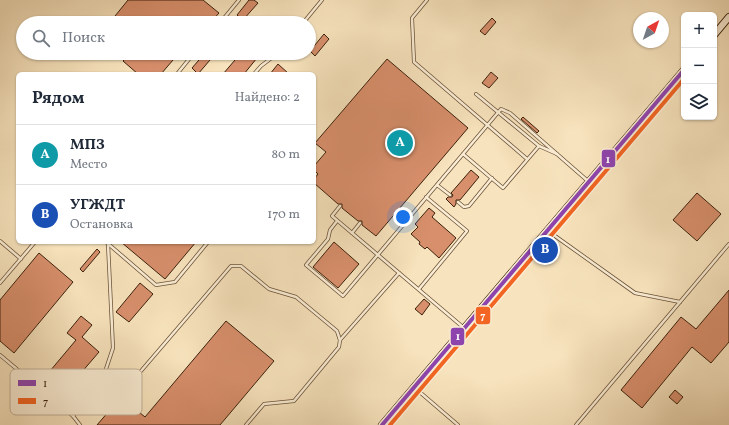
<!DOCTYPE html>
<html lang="ru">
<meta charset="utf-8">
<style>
body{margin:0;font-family:Vollkorn,serif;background:#f6f6f7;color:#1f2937}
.controls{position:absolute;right:12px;top:12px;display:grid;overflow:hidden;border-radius:6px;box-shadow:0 1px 3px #0004}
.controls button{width:36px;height:36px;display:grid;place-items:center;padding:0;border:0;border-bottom:1px solid #e0e1e3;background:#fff;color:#1f2937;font:20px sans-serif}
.compass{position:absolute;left:633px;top:12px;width:36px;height:36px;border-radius:50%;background:#fff;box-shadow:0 1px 3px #0004;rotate:40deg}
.you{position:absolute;left:403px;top:217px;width:14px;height:14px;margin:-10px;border:3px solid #fff;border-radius:50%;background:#1a73e8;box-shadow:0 0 0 6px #1a73e833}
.badge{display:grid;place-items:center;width:26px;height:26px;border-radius:50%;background:#db2777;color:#fff;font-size:13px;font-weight:700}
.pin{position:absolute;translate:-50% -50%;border:2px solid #fff;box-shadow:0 1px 4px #0006}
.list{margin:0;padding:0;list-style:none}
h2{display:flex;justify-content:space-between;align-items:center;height:52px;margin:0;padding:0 16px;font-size:17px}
h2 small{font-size:13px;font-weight:400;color:#747a83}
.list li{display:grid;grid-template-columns:26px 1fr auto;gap:12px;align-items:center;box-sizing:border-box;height:60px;padding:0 16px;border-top:1px solid #e0e1e3}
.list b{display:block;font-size:15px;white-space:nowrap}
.list p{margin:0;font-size:13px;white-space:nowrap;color:#747a83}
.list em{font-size:13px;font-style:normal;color:#747a83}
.icon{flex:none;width:22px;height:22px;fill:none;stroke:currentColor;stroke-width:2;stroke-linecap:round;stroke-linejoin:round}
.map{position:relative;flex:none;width:729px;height:425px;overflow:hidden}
.search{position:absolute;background:#fff;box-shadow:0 1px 3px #0004;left:16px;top:16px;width:300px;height:44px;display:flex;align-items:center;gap:10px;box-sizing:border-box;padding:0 14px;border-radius:22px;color:#747a83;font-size:15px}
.panel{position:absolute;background:#fff;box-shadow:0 1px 3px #0004;left:16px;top:72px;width:300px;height:172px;border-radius:6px}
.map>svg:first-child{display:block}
</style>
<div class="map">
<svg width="729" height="425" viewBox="0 0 729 425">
<rect width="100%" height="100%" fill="#f7e3bd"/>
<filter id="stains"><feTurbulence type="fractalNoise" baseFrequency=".005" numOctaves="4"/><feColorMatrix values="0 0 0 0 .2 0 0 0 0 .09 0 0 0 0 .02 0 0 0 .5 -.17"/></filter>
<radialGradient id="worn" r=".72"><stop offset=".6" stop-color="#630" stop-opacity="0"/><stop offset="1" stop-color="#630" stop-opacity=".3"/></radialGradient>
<g fill="#d88f6c" stroke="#3c200c">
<polygon points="128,0 203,0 219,13 210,23 102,23 107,18 111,21"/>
<polygon points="249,0 254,0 258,3 243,20 237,15"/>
<polygon points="492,18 496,22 485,35 480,31"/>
<polygon points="324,34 329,39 315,56 310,51"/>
<polygon points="118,53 179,53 161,74 138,74 123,61 125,59"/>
<polygon points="205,53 216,53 198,74 192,68"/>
<polygon points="241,53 261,53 244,74 223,74"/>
<polygon points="387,59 468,128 376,236 362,225 362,221 358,221 342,208 342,204 338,204 314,183 314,179 318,174 314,170 314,166 326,152 315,143"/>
<polygon points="278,64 289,74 270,74"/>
<polygon points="491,72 498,78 489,88 482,83"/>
<polygon points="523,117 539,131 537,133 521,119"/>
<polygon points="471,170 479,177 460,200 456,200 456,204 454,207 446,199 448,197 452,197 453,195 451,193"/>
<polygon points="697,193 721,214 697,241 673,220"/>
<polygon points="429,208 435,213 432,217 456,238 439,258 427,247 425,249 419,244 420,242 411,234 418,227 415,224"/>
<polygon points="121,242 196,242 165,279"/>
<polygon points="334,242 359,264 338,288 313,267"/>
<polygon points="97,249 100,252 83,272 80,269"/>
<polygon points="39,253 73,282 14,353 0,341 0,300"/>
<polygon points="140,283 153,294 129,322 116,312"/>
<polygon points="729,290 729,342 711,363 692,347 642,408 621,390 681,317 696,329"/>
<polygon points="424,299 430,304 422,315 415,309"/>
<polygon points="81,316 92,325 82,337 99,352 69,387 50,371 76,340 67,333"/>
<polygon points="226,321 274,361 220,425 97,425 121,397 145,417"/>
<polygon points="675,390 683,397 677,404 669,397"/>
</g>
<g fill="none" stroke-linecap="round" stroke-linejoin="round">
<defs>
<g id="lane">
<polyline points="427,0 412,18 414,62 527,159"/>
<polyline points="220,23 239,0"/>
<polyline points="303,23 322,0"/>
<polyline points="177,74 194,53"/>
<polyline points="254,74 261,66 278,53"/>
<polyline points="476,94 539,146 557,154"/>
<polyline points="463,154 503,188 539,146"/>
<polyline points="437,185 450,195"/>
<polyline points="458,202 464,207 469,206 492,178"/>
<polyline points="340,206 332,216 464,328"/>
<polyline points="337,221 330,230 328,239 306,265 343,296 501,109 510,113 589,182"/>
<polyline points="548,231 635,293 680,302"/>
<polyline points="352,233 360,223"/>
<polyline points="0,241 21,259"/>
<polyline points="106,242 156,285 175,282 208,242"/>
<polyline points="0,283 35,242"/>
<polyline points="419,289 467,231 426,197"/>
<polyline points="0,355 73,416 80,425"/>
<polyline points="102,381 113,348 108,244"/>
<polyline points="415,388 458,425"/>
<polyline points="73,416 102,381 135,378 231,266 241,266 269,289 296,297 337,331 340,340"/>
<polyline points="246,425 264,404 294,401 339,347 340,340 399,273"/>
<polyline points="576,425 729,244"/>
</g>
<g id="secondary">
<polyline points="714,35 729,17"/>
<polyline points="382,425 684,70"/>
</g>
</defs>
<use href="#lane" stroke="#6b5138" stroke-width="4"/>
<use href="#secondary" stroke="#3c200c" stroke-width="8"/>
<use href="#lane" stroke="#faedd4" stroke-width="2.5"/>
<use href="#secondary" stroke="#faedd4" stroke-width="6"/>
<defs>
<polyline id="bus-1" points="382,425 684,70"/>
<polyline id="bus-2" points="390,425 684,79"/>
</defs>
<use href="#bus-1" stroke="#faedd4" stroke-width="7"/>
<use href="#bus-2" stroke="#faedd4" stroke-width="7"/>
<use href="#bus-1" stroke="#8e44ad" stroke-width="4"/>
<use href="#bus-2" stroke="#f26522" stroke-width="4"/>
</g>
<rect x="10" y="369" width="132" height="46" rx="6" fill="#faedd4" stroke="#c1b098" stroke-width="1"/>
<rect x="18" y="380" width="18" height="6" fill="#8e44ad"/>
<rect x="18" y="398" width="18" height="6" fill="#f26522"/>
<g font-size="11" fill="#3c200c">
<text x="43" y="387">1</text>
<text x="43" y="405">7</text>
</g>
<g stroke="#faedd4" stroke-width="1.5">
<rect x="601" y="149" width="15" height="19" rx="4" fill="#8e44ad"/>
<rect x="475" y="306" width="16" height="19" rx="4" fill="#f26522"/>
<rect x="450" y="327" width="15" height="19" rx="4" fill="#8e44ad"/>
</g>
<g font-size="11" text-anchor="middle" font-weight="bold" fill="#fff">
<text x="608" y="163">1</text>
<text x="483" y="319">7</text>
<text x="458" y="340">1</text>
</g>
<rect width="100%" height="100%" filter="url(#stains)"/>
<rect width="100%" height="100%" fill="url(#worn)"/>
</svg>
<div class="controls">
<button>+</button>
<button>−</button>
<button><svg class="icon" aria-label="layers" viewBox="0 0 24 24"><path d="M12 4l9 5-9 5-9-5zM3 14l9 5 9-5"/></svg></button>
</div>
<svg class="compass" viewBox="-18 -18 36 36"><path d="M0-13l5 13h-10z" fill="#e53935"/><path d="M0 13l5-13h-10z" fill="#747a83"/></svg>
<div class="you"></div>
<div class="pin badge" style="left:400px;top:143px;background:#0f9aa8">A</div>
<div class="pin badge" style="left:545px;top:250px;background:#1a4fb4">B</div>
<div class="search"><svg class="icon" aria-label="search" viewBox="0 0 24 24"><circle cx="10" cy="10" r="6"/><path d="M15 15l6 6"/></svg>Поиск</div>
<section class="panel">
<h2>Рядом<small>Найдено: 2</small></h2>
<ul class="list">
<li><span class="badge" style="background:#0f9aa8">A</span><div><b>МПЗ</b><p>Место</p></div><em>80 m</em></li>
<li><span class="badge" style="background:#1a4fb4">B</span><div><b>УГЖДТ</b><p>Остановка</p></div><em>170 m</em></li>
</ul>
</section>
</div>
